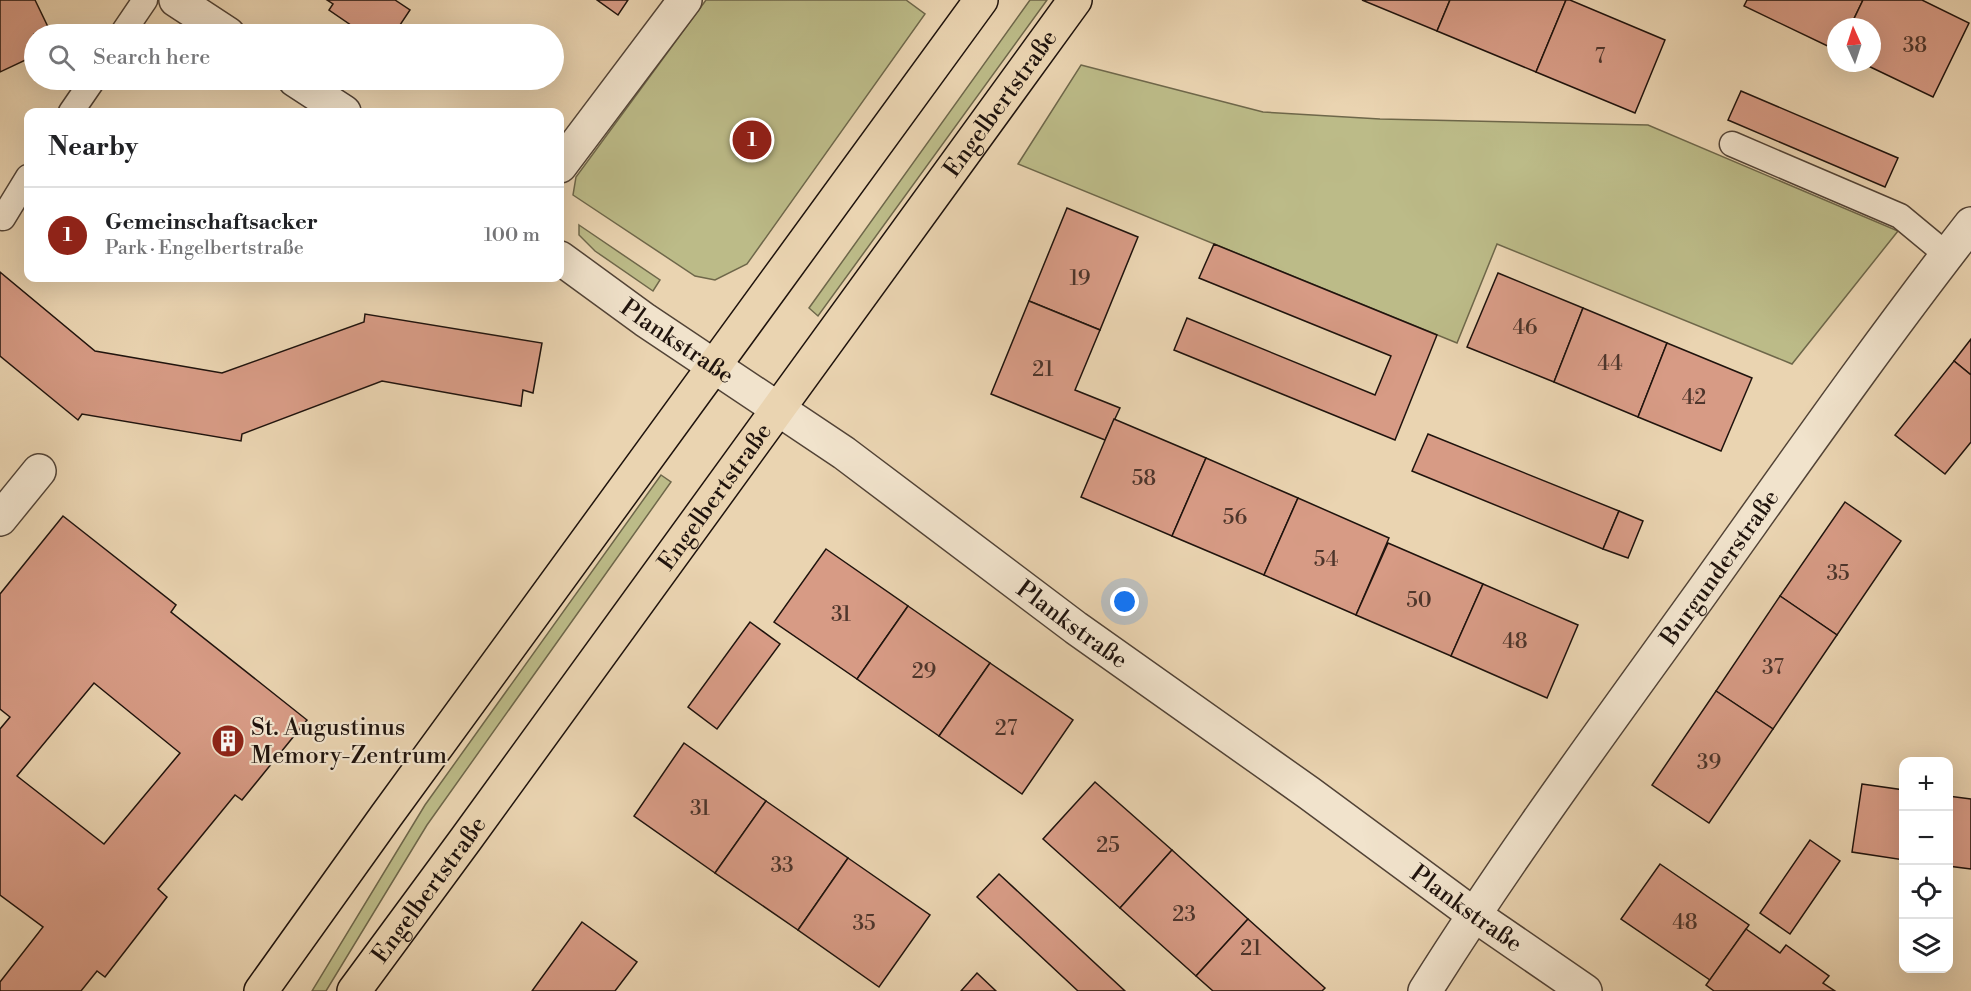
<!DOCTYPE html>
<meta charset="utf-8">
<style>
body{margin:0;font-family:"Libre Bodoni",serif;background:#f2f2f2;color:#202124}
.controls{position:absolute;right:18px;bottom:18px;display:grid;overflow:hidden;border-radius:12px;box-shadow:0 6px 24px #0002}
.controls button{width:54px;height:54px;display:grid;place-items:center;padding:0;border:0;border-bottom:2px solid #e0e0e0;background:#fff;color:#202124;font:30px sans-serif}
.compass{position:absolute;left:1827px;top:18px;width:54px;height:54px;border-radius:50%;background:#fff;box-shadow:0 6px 24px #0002;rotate:357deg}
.you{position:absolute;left:1125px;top:602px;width:21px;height:21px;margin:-15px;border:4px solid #fff;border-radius:50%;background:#1a73e8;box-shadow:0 0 0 9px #1a73e833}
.badge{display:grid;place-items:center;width:39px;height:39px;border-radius:50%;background:#8f2418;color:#fff;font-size:20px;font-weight:700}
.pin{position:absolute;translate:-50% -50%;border:3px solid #fff;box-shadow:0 2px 6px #0006}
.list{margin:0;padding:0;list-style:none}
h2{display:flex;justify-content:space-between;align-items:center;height:78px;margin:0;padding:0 24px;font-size:26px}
h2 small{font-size:20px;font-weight:400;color:#757577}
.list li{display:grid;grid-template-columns:39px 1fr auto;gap:18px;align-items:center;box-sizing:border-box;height:96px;padding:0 24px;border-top:2px solid #e0e0e0}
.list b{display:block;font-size:22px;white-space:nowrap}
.list p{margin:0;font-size:20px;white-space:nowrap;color:#757577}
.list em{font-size:20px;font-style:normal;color:#757577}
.icon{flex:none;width:33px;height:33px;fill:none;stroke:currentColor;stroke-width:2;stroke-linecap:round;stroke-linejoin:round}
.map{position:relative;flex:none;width:1971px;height:991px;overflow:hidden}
.search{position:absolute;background:#fff;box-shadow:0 6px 24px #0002;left:24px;top:24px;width:540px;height:66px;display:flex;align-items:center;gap:15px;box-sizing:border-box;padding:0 21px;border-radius:33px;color:#757577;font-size:22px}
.panel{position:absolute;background:#fff;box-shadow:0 6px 24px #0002;left:24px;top:108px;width:540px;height:174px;border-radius:12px}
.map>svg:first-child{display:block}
</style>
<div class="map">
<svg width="1971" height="991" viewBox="0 0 1971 991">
<rect width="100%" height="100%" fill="#ead4b1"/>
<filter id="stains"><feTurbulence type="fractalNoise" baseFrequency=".00333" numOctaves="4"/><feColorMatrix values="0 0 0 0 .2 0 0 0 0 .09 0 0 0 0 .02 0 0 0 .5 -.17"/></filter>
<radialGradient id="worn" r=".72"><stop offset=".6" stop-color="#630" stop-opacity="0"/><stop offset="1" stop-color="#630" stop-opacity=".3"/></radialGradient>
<g fill="#bcbb88" stroke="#6e674a" stroke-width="1.5">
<polygon points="706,0 906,0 925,14 747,264 715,280 695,276 573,195 576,177"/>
<polygon points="1030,0 1047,0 818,316 809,308"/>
<polygon points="1081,65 1263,112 1380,119 1648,125 1898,231 1792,364 1497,244 1457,343 1018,164"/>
<polygon points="579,225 660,280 653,291 595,251 579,235"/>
<polygon points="661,475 671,482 427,825 326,991 312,991 425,805"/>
</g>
<g fill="#d79b85" stroke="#1f130d" stroke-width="1.5" fill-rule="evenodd">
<polygon points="0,0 35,0 50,31 43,33 44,34 34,34 34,56 0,72"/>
<polygon points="327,0 395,0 410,10 394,34 378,34 373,31 370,34 364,34 329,10 333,4"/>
<polygon points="597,0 628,0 618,15"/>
<polygon points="1362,0 1450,0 1437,31"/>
<polygon points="1450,0 1566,0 1536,72 1437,31"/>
<polygon points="1566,0 1570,0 1665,40 1635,113 1536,72"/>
<polygon points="1747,0 1863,0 1850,27 1836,27 1836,50 1744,6"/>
<polygon points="1863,0 1922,0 1969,23 1933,97 1862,63 1872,63 1872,27 1850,27"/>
<polygon points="1741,91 1898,158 1885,187 1728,120"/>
<polygon points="1067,208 1138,237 1100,330 1029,301"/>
<polygon points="1214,244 1437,335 1395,440 1174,350 1187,318 1375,395 1391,356 1199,278"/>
<polygon points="0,272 95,351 222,373 364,322 365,314 542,343 533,393 523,390 521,406 382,381 242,434 241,441 82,414 78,420 0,356"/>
<polygon points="1498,273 1583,308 1554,382 1467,347"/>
<polygon points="1029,301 1100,330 1075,390 1120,408 1105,440 991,394"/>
<polygon points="1583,308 1667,343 1638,417 1554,382"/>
<polygon points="1971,339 1971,375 1954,361"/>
<polygon points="1667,343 1752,378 1721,451 1638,417"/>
<polygon points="1954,361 1971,375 1971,442 1945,474 1895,435"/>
<polygon points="1114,419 1206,458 1172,536 1081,497"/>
<polygon points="1428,434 1619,511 1603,549 1412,471"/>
<polygon points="1206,458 1298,498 1264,575 1172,536"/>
<polygon points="1298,498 1389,538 1356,615 1264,575"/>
<polygon points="1845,502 1901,541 1837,635 1780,596"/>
<polygon points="1619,511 1643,521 1628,558 1603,549"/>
<path d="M 63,516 L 176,605 L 171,612 L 307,720 L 242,800 L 235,795 L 158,889 L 167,897 L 105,977 L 97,971 L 81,991 L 0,991 L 0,982 L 43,927 L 0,895 L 0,729 L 10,717 L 0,709 L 0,594 ZM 94,683 L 180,753 L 104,844 L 17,776 Z"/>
<polygon points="1388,543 1483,584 1451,656 1356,615"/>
<polygon points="826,549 908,606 857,679 774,622"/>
<polygon points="1483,584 1578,625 1547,698 1451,656"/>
<polygon points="1780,596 1837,635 1773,729 1716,691"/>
<polygon points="908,606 990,663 939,736 857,679"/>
<polygon points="750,622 780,644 717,729 688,707"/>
<polygon points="990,663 1073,720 1022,794 939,736"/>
<polygon points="1716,691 1773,729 1709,823 1652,785"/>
<polygon points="684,743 766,801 715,873 634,816"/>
<polygon points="1095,782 1172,850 1120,908 1043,839"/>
<polygon points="1862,784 1904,790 1904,860 1852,852"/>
<polygon points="1948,796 1971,799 1971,869 1948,866"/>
<polygon points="766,801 848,858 798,930 715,873"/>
<polygon points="1810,840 1840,861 1790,934 1760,913"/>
<polygon points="1172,850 1248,919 1196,976 1120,908"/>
<polygon points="848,858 930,915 879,987 798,930"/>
<polygon points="1660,864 1749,925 1710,980 1621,919"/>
<polygon points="999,874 1125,991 1078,991 977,897"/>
<polygon points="1248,919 1325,988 1322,991 1213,991 1196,976"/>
<polygon points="582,922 637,962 615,991 532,991"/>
<polygon points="1746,929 1780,953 1786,945 1829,976 1823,983 1835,991 1714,991 1706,985"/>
<polygon points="977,973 996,991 961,991"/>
</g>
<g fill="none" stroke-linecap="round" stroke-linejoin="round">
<defs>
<g id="lane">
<polyline points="122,34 145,0"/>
<polyline points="71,112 93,80"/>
<polyline points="1732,144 1900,216 1947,255"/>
<polyline points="3,218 28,177"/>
</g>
<g id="street">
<polyline points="176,0 228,34"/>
<polyline points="295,80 344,112"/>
<polyline points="560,166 685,0"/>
<path id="s1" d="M 560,258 L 645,320 L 844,453 L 1076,628 L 1309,793 L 1473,914 L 1585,991"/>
<polyline points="0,519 39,471"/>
<path id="s2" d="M 1425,991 C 1509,857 1603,730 1695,602 C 1786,475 1875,347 1971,224"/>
</g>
<g id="primary">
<polyline points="261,991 386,816 981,0"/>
<path id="s3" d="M 354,991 L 466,839 L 1075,0"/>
</g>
</defs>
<use href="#lane" stroke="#524336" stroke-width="27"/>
<use href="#street" stroke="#524336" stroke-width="36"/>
<use href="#primary" stroke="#1f130d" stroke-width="36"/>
<use href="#lane" stroke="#f1e3cc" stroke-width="24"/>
<use href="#street" stroke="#f1e3cc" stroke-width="33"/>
<use href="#primary" stroke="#ead4b1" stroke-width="33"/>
</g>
<defs>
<symbol id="building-disc" viewBox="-11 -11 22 22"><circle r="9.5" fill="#8f2418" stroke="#f1e3cc"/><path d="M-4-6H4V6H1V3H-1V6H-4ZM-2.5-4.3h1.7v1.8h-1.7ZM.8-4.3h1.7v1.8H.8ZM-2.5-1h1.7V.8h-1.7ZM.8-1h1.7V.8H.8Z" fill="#fff"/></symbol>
</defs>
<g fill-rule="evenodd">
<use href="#building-disc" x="209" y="722" width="38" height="38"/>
</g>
<g text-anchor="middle" stroke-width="4.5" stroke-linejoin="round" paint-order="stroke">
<g font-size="21" fill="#4d352b">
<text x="1915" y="52">38</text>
<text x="1600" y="63">7</text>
<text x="1080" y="285">19</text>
<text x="1525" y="334">46</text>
<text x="1610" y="370">44</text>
<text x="1043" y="376">21</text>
<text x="1694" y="404">42</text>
<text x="1144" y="485">58</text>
<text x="1235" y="524">56</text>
<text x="1326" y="566">54</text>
<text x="1838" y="580">35</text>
<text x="1419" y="607">50</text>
<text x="841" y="621">31</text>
<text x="1515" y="648">48</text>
<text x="1773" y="674">37</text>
<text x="924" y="678">29</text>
<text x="1006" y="735">27</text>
<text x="1709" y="769">39</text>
<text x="700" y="815">31</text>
<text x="1108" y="852">25</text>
<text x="782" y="872">33</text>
<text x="1184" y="921">23</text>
<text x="1685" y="929">48</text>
<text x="864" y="930">35</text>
<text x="1251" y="955">21</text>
</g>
<g font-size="24" fill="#1f130d" stroke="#f1e3cc">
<text dy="8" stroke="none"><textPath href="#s3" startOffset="1098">Engelbertstraße</textPath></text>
<text dy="8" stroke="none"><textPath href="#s1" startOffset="144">Plankstraße</textPath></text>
<text dy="8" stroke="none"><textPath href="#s3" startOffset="612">Engelbertstraße</textPath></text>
<text dy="8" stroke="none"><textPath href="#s2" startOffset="516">Burgunderstraße</textPath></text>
<text dy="8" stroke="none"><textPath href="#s1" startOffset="630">Plankstraße</textPath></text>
<text dy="8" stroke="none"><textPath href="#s3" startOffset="126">Engelbertstraße</textPath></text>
<text dy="8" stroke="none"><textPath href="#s1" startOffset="1116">Plankstraße</textPath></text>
</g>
<g font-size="24" fill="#1f130d" stroke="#f1e3cc" text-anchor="start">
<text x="251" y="735">St. Augustinus<tspan x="251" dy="28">Memory-Zentrum</tspan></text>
</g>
</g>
<rect width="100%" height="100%" filter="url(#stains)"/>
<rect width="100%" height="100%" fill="url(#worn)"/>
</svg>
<div class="controls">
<button>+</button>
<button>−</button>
<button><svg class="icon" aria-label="locate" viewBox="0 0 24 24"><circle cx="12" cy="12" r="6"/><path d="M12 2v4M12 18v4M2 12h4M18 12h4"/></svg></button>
<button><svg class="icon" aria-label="layers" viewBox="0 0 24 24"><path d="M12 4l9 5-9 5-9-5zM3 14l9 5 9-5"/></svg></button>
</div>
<svg class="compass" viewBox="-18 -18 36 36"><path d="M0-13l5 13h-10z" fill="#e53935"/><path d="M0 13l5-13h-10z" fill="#757577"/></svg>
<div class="you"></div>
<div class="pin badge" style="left:752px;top:140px">1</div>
<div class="search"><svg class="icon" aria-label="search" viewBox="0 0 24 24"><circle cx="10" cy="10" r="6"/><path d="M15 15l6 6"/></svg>Search here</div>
<section class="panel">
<h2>Nearby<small></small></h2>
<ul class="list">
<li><span class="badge">1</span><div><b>Gemeinschaftsacker</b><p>Park · Engelbertstraße</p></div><em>100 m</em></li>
</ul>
</section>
</div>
